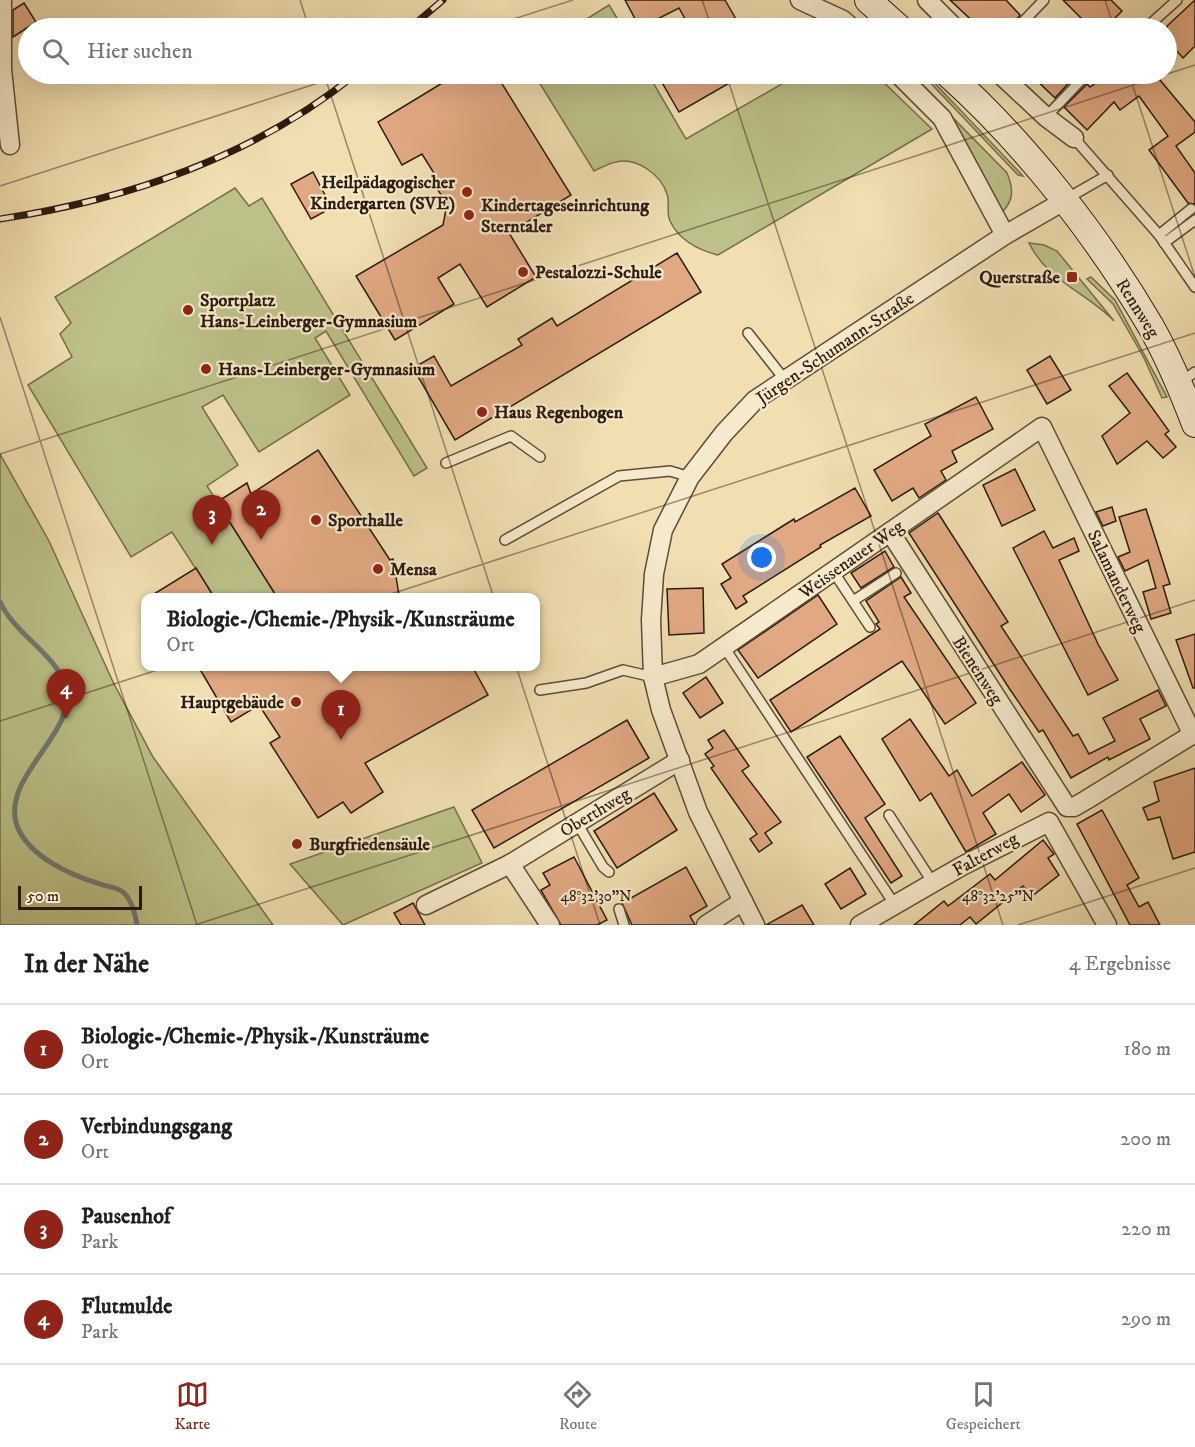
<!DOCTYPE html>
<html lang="de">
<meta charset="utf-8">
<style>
body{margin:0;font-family:"IM FELL DW Pica",serif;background:#f2f2f2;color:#202124}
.scale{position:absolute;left:18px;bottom:15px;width:124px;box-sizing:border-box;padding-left:6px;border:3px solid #2c1b10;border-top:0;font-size:16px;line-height:21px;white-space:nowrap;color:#2c1b10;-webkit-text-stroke:4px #f6eacc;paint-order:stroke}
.you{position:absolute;left:762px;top:558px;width:21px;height:21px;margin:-15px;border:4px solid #fff;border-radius:50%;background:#1a73e8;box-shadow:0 0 0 9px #1a73e833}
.badge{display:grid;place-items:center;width:39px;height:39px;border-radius:50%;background:#8f2418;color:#fff;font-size:20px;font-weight:700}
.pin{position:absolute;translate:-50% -50px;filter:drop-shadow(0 2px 3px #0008)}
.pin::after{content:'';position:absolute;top:32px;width:21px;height:18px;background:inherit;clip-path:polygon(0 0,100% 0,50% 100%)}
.popup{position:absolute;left:141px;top:593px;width:399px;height:78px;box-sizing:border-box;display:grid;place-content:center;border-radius:12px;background:#fff;filter:drop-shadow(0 2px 4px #0005);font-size:20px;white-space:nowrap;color:#757577}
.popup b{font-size:22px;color:#202124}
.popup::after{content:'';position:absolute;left:50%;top:100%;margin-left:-12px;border:12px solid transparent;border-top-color:#fff}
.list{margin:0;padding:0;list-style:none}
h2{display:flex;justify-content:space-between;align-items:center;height:78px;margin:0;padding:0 24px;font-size:26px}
h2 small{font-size:20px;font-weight:400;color:#757577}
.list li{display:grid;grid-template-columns:39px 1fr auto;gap:18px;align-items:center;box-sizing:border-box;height:90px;padding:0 24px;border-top:2px solid #e0e0e0}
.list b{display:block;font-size:22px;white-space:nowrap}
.list p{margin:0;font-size:20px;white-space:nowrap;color:#757577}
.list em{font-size:20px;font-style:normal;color:#757577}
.icon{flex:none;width:33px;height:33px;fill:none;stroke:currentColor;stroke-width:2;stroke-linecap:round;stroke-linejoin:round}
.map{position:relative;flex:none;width:1195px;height:925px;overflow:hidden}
.search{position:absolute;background:#fff;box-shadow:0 6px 24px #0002;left:18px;right:18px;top:18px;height:66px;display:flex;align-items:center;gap:15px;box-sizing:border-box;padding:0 21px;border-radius:33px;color:#757577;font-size:22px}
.sheet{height:438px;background:#fff}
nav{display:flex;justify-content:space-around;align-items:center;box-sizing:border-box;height:84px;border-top:2px solid #e0e0e0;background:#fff;font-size:16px;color:#757577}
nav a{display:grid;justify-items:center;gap:3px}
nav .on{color:#8f2418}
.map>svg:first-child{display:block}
</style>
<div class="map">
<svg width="1195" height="925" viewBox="0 0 1195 925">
<rect width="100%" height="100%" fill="#f1dfb1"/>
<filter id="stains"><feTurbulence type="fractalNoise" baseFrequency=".00333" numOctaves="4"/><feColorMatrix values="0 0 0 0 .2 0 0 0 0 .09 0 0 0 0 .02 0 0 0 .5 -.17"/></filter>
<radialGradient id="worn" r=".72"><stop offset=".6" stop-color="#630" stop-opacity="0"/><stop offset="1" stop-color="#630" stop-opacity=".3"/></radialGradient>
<g fill="#bdc189" stroke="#746e4c" stroke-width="1.5">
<polygon points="609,5 623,28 572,28"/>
<path d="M 534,74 L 648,74 L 686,139 L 799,74 L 875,74 L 932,129 L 718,255 C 698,250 679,240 670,221 C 666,213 670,202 667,194 C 661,175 637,157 616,162 C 609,163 601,168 594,171 Z"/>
<path d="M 910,74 L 1007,173 C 1015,192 1013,203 998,216 Z"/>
<polygon points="922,74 926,74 1023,176 1018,175"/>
<polygon points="235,188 249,206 262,198 427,468 414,476 326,331 315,338 350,395 259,452 223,395 202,407 238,465 207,486 277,597 214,597 172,532 131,557 28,385 72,357 60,334 71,323 55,297"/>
<path d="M 1029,243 L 1044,245 L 1057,251 L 1114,321 C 1086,292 1048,282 1029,243 Z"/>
<polygon points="1091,277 1115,300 1167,397 1162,398 1144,358 1113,304 1087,279"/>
<polygon points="0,454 49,541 113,682 153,757 273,925 0,925"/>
<polygon points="454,807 482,863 343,925 290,864"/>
</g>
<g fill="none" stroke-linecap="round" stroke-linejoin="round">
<path stroke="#707a73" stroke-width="5" d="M 0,602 C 16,636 57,654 66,688 C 77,734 0,777 17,826 C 29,856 68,874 97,883 C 104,886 117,887 123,892 C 132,900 135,913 137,925"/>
</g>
<g fill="#e1a983" stroke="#2c1b10" stroke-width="1.5">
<polygon points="625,0 725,0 741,28 690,28 679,8 640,28"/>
<polygon points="950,0 1006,0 1020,15 1010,28 980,28"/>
<polygon points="1063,0 1111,0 1122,11 1105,28 1091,28"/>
<polygon points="1195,0 1195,46 1183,58 1167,40 1167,26"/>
<polygon points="24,3 36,22 13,37 13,10"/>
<polygon points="457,74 496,74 571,195 509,233 536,277 487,307 460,264 438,278 454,304 395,340 356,276 443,225 447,204 434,184 439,181 422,154 402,165 378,122"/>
<polygon points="669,74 745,74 679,112 660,79"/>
<polygon points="1030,74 1077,74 1055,98"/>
<polygon points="1109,74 1155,74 1195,122 1195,132 1176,146 1195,173 1195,204 1188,203 1149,150 1168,136 1139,96 1120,110 1114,102 1087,130 1064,107 1087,84 1090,87"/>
<polygon points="313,172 325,195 317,200 324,212 311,219 291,184"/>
<polygon points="677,253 701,292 455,440 413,368 434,356 451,386 522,345 518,339 552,318 557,326"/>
<polygon points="1050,356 1071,390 1047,404 1027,370"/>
<polygon points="1127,373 1169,431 1165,434 1176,447 1163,458 1147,441 1117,464 1102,436 1130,413 1109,386"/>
<polygon points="976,397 993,429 952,451 957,462 941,471 946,480 919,498 913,488 892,501 874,470 931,436 925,424"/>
<polygon points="318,450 390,560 393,559 399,595 277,597 217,502 247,483 251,494"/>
<polygon points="1015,469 1035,510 1002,526 983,485"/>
<polygon points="855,488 871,516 820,545 821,547 743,596 747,602 736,609 721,584 731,578 722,564 794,519 795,522"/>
<polygon points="1112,507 1116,521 1103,526 1096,512"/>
<polygon points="1146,509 1170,584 1163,586 1171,613 1151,619 1143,592 1156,588 1148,560 1125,571 1118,557 1130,552 1119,517"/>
<polygon points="938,513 1008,622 1001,626 1073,736 1078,734 1089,754 1115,741 1103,718 1158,690 1166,706 1140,719 1150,739 1109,760 1108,757 1071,778 1043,730 1039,732 1009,688 909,533"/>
<polygon points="1044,531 1053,548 1074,538 1079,551 1059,560 1098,644 1118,680 1088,695 1013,548"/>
<polygon points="885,551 894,567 861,588 851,573"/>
<polygon points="196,568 214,597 149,597"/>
<polygon points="901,577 911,593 904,597 976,703 945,724 902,661 791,732 770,700 880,629 876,624 879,622 866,601"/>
<polygon points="703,588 704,633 669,635 667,589"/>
<polygon points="818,595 837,624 758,678 738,650"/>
<polygon points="1195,634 1195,688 1193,688 1176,640"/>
<polygon points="198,666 472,666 488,695 365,763 383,792 351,813 343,802 318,818 270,743 280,737 259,705 231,722"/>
<polygon points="706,677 723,703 700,718 683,693"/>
<polygon points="910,719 949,776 957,770 972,796 1022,762 1045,795 1021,812 1009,794 983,813 996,834 966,852 931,793 920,801 882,739"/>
<polygon points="627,720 649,758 494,848 472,810"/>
<polygon points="724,730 749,766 742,771 781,822 765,833 772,843 759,852 750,839 757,834 711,768 714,766 705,754 713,748 708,740"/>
<polygon points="840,736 885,804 865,818 902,876 891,883 807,757"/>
<polygon points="1195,768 1195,852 1173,859 1160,817 1148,820 1143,808 1159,801 1154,782"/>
<polygon points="654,793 677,830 617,868 594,831"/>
<polygon points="1102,810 1139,878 1127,885 1139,907 1148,902 1160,925 1130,925 1077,824"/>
<polygon points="1043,840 1054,854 1048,858 1059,875 1031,897 1023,886 976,924 970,917 960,925 914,925 944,901 948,906 990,874 995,880"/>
<polygon points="574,857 607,920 597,925 561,925 541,890 550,885 543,873"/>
<polygon points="686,867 707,906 690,916 695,925 632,925 622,903"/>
<polygon points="850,868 866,894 841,909 825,884"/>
<polygon points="413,903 425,925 401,925 394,913"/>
<polygon points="802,905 814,925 766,925"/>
</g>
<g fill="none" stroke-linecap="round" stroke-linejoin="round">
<defs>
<g id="lane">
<polyline points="1017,28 1044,0"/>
<polyline points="1146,28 1177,0"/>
<polyline points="1046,117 1087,74"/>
<polyline points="1074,138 1159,235 1195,287"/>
<polyline points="1066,199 1108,175"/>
<polyline points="1159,235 1191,209"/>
<polyline points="1164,243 1195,220"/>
<polyline points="748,333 785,380"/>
<polyline points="1181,382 1195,372"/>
<polyline points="446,463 511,436 540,457"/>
<polyline points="505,540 619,476 670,471 690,477"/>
<polyline points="833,571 870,627"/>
<polyline points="853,601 896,573"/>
<polyline points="724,647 895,905"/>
<polyline points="540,690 586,683 623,670 653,677"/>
<polyline points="889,815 933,883"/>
<polyline points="577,823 603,867 609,872"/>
<polyline points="619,909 624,925"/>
</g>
<g id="street">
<polyline points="2,0 2,69 10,145"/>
<polyline points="800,0 843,20 852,28"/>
<polyline points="927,0 955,28"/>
<polyline points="898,74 942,118 1005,235"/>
<polyline points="1000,74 1046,117 1074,138"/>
<polyline points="890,532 1067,807 1074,807 1086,800 1195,733"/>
<polyline points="653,677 699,664 1042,427 1193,735"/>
<polyline points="426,905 510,864"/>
<polyline points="550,925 510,864 680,760"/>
<polyline points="706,925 743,901"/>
<polyline points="755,925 698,812 661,710 653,677 651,620 654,574 663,530 690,477 724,433 755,400 1005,235 1064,201"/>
<polyline points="860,925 962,866 1049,822 1107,925"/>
</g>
<g id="secondary">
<polyline points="868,0 899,28"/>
<path d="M 948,74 C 1025,143 1097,235 1150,325 C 1168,356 1182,390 1195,424"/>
</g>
</defs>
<use href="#lane" stroke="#5d4c38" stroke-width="12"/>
<use href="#street" stroke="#5d4c38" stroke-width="21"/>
<use href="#secondary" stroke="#2c1b10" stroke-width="28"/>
<use href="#lane" stroke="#f6eacc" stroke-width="9"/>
<use href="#street" stroke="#f6eacc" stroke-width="18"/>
<use href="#secondary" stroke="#f6eacc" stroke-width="26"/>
<defs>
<g id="rail">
<polyline points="410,28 443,0"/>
<path d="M 0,219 C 127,200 255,156 356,74"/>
</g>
</defs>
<use href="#rail" stroke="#2c1b10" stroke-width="7"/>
<use href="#rail" stroke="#f6eacc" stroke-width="4.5" stroke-dasharray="14" stroke-linecap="butt"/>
</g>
<path fill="none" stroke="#2c1b10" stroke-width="1.5" stroke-opacity="0.45" d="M 300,0 L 309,28M 702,0 L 712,28M 1105,0 L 1114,28M 485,28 L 573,0M 324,74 L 600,925M 726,74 L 1003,925M 1129,74 L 1195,277M 0,186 L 346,74M 0,317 L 197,925M 0,454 L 1195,65M 0,721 L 1195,333M 195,925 L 1195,600M 1018,925 L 1195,868"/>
<g fill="#8f2418" stroke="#f6eacc" stroke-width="2">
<circle cx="467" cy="192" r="6"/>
<circle cx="469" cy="215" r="6"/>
<circle cx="523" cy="272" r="6"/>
<rect x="1066" y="271" width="12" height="12" rx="3"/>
<circle cx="188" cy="310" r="6"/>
<circle cx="206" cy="369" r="6"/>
<circle cx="482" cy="412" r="6"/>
<circle cx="316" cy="520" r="6"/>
<circle cx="378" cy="569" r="6"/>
<circle cx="296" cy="702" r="6"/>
<circle cx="297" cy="844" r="6"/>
</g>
<g text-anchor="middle" stroke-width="4.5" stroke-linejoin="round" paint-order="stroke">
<g font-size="18" font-weight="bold" fill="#2c1b10" stroke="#f6eacc" text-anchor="start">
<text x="455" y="188" text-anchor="end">Heilpädagogischer<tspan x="455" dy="21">Kindergarten (SVE)</tspan></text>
<text x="481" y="211">Kindertageseinrichtung<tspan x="481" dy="21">Sterntaler</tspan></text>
<text x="535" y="278">Pestalozzi-Schule</text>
<text x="1060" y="283" text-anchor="end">Querstraße</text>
<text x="200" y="306">Sportplatz<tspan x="200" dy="21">Hans-Leinberger-Gymnasium</tspan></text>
<text x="218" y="375">Hans-Leinberger-Gymnasium</text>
<text x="494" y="418">Haus Regenbogen</text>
<text x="328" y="526">Sporthalle</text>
<text x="390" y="575">Mensa</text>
<text x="284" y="708" text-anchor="end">Hauptgebäude</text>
<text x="309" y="850">Burgfriedensäule</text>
</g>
<g font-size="18" fill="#2c1b10" stroke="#f6eacc">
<text transform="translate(1138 308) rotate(58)" y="6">Rennweg</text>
<text transform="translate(835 348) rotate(-34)" y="6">Jürgen-Schumann-Straße</text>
<text transform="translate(851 559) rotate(-35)" y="6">Weissenauer Weg</text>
<text transform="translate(1117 581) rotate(64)" y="6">Salamanderweg</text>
<text transform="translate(978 670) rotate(57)" y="6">Bienenweg</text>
<text transform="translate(595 812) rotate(-31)" y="6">Oberthweg</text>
<text transform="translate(985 854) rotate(-29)" y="6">Falterweg</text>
</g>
</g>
<g font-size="15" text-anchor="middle" fill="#2c1b10" stroke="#f6eacc" stroke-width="4.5" stroke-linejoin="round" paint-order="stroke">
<text x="596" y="901">48°32'30"N</text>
<text x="998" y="901">48°32'25"N</text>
</g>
<rect width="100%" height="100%" filter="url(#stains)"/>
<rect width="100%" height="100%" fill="url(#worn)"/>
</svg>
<div class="scale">50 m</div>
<div class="you"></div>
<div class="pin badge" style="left:341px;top:740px">1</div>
<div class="popup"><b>Biologie-/Chemie-/Physik-/Kunsträume</b>Ort</div>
<div class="pin badge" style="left:261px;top:540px">2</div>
<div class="pin badge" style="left:212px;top:545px">3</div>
<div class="pin badge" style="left:66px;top:719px">4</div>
<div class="search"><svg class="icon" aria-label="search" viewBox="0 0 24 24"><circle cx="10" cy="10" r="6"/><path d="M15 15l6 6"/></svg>Hier suchen</div>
</div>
<section class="sheet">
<h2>In der Nähe<small>4 Ergebnisse</small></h2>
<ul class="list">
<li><span class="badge">1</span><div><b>Biologie-/Chemie-/Physik-/Kunsträume</b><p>Ort</p></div><em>180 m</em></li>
<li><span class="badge">2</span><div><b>Verbindungsgang</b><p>Ort</p></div><em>200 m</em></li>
<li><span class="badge">3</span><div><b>Pausenhof</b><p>Park</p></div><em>220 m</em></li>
<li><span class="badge">4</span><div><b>Flutmulde</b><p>Park</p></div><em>290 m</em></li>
</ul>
</section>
<nav>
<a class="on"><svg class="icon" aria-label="map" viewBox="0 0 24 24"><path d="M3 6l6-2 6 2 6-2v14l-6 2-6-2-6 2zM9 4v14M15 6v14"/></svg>Karte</a>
<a><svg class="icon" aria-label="directions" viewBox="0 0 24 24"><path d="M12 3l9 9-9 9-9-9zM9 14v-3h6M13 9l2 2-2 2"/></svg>Route</a>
<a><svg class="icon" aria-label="saved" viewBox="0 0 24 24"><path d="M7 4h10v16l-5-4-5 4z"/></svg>Gespeichert</a>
</nav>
